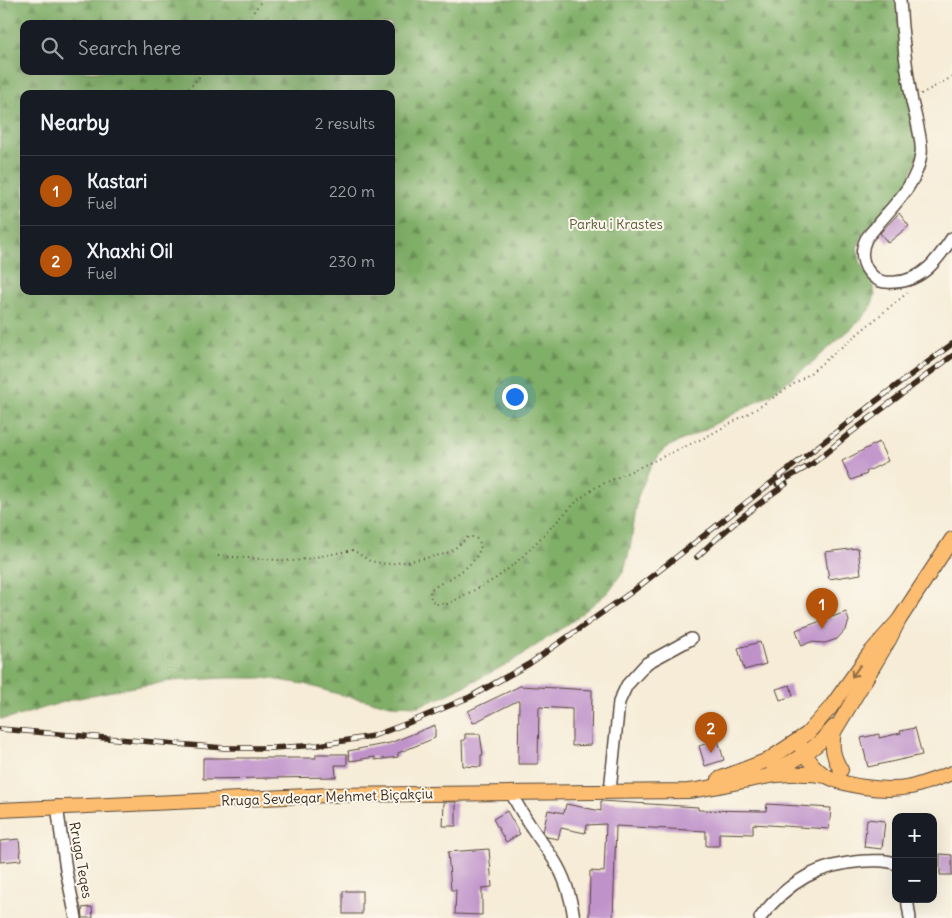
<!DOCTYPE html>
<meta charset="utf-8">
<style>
body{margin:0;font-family:Delius,sans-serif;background:#242831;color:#f1f3f6}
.controls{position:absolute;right:15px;bottom:15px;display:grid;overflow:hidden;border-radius:10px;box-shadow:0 5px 20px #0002}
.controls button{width:45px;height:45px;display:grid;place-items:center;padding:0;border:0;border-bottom:1px solid #363941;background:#171b24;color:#f1f3f6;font:25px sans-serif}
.you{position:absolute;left:514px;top:396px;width:18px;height:18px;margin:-12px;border:4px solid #fff;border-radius:50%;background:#1a73e8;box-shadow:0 0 0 8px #1a73e833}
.badge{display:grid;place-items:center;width:32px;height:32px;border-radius:50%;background:#b45309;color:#fff;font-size:16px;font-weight:700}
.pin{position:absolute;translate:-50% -41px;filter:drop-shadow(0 1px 2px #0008)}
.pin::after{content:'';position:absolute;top:26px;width:18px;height:15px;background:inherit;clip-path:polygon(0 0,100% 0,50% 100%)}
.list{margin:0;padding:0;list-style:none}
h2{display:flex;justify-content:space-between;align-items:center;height:65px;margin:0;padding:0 20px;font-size:21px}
h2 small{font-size:16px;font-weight:400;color:#9ea1a6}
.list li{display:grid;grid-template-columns:32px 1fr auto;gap:15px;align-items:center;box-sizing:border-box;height:70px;padding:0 20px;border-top:1px solid #363941}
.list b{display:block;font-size:19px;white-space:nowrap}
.list p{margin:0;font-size:16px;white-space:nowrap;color:#9ea1a6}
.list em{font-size:16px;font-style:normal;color:#9ea1a6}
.icon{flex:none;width:28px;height:28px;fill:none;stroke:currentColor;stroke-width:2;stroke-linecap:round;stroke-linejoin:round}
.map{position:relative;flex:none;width:952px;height:918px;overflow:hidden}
.search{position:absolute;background:#171b24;box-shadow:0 5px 20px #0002;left:20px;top:20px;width:375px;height:55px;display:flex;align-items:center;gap:12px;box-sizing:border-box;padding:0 18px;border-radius:10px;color:#9ea1a6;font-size:19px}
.panel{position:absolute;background:#171b24;box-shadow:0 5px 20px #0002;left:20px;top:90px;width:375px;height:205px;border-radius:10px}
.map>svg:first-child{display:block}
</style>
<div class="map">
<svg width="952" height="918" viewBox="0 0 952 918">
<defs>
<pattern id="forest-firs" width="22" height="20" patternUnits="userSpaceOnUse" patternTransform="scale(1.25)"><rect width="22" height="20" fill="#80af68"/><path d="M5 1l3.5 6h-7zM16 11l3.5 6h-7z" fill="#6a8f55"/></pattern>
</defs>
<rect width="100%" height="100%" fill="#fbf7ec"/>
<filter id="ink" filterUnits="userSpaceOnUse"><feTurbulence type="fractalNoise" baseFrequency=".02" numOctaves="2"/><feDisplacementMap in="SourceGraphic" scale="10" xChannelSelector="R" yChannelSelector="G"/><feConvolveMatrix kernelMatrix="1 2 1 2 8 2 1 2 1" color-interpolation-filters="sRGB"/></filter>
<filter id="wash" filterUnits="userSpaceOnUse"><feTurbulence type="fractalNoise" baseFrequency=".0096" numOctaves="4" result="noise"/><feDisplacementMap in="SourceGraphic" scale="20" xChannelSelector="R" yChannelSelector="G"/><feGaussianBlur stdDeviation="1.12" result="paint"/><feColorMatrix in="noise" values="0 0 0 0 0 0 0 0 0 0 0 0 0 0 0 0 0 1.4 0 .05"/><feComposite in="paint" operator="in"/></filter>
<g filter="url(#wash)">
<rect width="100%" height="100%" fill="#f6ecd7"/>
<path fill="url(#forest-firs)" stroke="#5e6c43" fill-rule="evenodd" d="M 0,0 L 899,0 L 919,154 L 903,192 L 864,232 L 857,248 L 861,264 L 872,283 L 875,295 L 870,309 L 853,327 L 808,366 L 769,395 L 696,434 L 665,448 L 651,466 L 638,496 L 630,549 L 624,570 L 608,592 L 574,620 L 513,661 L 443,697 L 418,706 L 391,705 L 345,696 L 304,684 L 264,678 L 224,678 L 171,681 L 116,690 L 70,700 L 15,717 L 0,719 ZM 24,24 L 391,24 L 391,71 L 24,71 ZM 24,94 L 391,94 L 391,291 L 24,291 Z"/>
<g id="blocks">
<g fill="#bf92ca">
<polygon points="899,213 909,226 888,243 880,233"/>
<polygon points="879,442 888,461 866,472 867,474 851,480 842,461"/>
<polygon points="858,548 861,574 829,579 825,552"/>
<polygon points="846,612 849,621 846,629 837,639 825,643 810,642 802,646 796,630"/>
<polygon points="760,642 766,664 744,670 738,648"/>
<polygon points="790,685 793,696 780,700 776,689"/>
<polygon points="520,686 592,690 591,745 572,746 572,709 539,707 538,764 518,764 519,700 473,723 468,711"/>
<polygon points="435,725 435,738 398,753 398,757 375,760 375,757 350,761 348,751 390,743"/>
<polygon points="915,728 922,755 868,767 861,738 879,734 879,738 901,733 900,731"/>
<polygon points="465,734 480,734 483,755 481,755 481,767 463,766 462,740 465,740"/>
<polygon points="718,740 724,760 705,766 699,746"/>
<polygon points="316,754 347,754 347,765 335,765 336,777 203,779 203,758 316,758"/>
<polygon points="601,801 698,807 698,810 766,811 767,804 831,808 829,829 753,824 753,834 719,833 719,846 706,846 706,831 616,826 613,918 589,918 590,871 604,872 606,824 587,825 585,833 561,828 558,839 547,837 543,832 548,810 564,813 566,804 601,811"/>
<polygon points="444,802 456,802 456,826 443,826"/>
<polygon points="507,811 520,834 506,842 493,819"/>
<polygon points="867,819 885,821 882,849 864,847"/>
<polygon points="19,839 21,860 0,862 0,841"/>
<polygon points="489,849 492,887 482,888 482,915 455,914 456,890 451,890 448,852"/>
<polygon points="940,854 952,855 952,875 940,875"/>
<rect x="343" y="891" width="19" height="23"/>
<polygon points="92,907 93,918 83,918 82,908"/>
</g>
</g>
</g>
<g filter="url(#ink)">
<use href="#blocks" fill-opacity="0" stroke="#57473a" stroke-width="1"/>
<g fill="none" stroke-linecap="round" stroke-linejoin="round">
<defs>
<g id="minor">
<path d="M 900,0 C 902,34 906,68 912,102 C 915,114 923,143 921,154 C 918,182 895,204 878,224 C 875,229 869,234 866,239 C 858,255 864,273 880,281 C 885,283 889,282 895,282 C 923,281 938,259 952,238"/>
<polyline points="610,791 619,702 627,685 647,663 691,639"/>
<path d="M 511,792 C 522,817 539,837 554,860 C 565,877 571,898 574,918"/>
<polyline points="57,806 66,870 76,918"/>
<polyline points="907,899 910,918"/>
<path d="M 760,918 C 788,881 819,864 865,861 C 876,861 886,859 896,864"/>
</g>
<g id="major">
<path d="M 798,741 C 803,751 809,762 818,770 C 837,787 886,792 911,787 C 925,783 939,778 952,773"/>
<path d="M 841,770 C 833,757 831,747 834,732 L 889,640 L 899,620 L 952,539"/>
<path d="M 773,771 C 797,760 817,748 834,727"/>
<polyline points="719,779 768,760 807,734 831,707 869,654 899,620"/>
<path d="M 0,810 L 329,795 L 688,791 C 734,786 779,767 826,776"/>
</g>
</defs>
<use href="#minor" stroke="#57473a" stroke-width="14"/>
<use href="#major" stroke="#57473a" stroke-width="16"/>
<g stroke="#57473a" stroke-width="2" stroke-dasharray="1 4" stroke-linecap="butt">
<polyline points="245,24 262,0"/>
<polyline points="180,94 188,89 205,71"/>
<polyline points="921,94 952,77"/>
<path d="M 218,556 L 295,561 L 353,550 L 370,561 L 386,564 L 406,562 L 445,554 L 453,550 L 468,537 L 474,537 L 478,540 L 481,545 C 477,567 448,579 431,589 C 429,595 431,600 435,604 L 448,604 L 495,579 L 517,562 L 578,500 L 596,487 L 706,437 L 756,409 L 809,374 L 907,293"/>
</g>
<use href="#minor" stroke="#fff" stroke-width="11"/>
<use href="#major" stroke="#fcbd6f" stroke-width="14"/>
<defs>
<g id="rail">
<polyline points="777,484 812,464 849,434 952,356"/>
<path d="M 697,557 C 725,530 754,506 786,484"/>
<polyline points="0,729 224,748 272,748 319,745 373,736 408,723 470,697 529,664 633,591 876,401 952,344"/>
</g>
</defs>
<use href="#rail" stroke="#3b2a1e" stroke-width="5.5"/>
<use href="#rail" stroke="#fbf7ec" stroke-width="4" stroke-dasharray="11" stroke-linecap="butt"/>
</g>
<defs><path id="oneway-shaft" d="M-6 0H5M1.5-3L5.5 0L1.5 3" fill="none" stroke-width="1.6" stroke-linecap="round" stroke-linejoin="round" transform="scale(1.25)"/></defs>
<use stroke="#926c42" href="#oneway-shaft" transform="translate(856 671) rotate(125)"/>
</g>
<g text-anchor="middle" stroke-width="4" stroke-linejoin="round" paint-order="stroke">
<g font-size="14" fill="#5a5a39" stroke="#fbf7ec">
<text x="616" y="229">Parku i Krastes</text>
</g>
<g font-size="14" fill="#3b2a1e" stroke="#fbf7ec">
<text transform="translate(327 797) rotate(-2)" y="5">Rruga Sevdeqar Mehmet Biçakçiu</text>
<text transform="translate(81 860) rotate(80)" y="5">Rruga Teqes</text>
</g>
</g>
</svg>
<div class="controls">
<button>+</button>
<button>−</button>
</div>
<div class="you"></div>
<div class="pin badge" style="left:822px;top:629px">1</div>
<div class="pin badge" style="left:711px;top:753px">2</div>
<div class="search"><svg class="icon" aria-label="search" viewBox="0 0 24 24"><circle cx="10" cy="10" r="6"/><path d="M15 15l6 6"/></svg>Search here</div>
<section class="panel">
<h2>Nearby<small>2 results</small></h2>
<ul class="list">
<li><span class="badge">1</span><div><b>Kastari</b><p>Fuel</p></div><em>220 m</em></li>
<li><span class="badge">2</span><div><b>Xhaxhi Oil</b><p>Fuel</p></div><em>230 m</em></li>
</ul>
</section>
</div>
